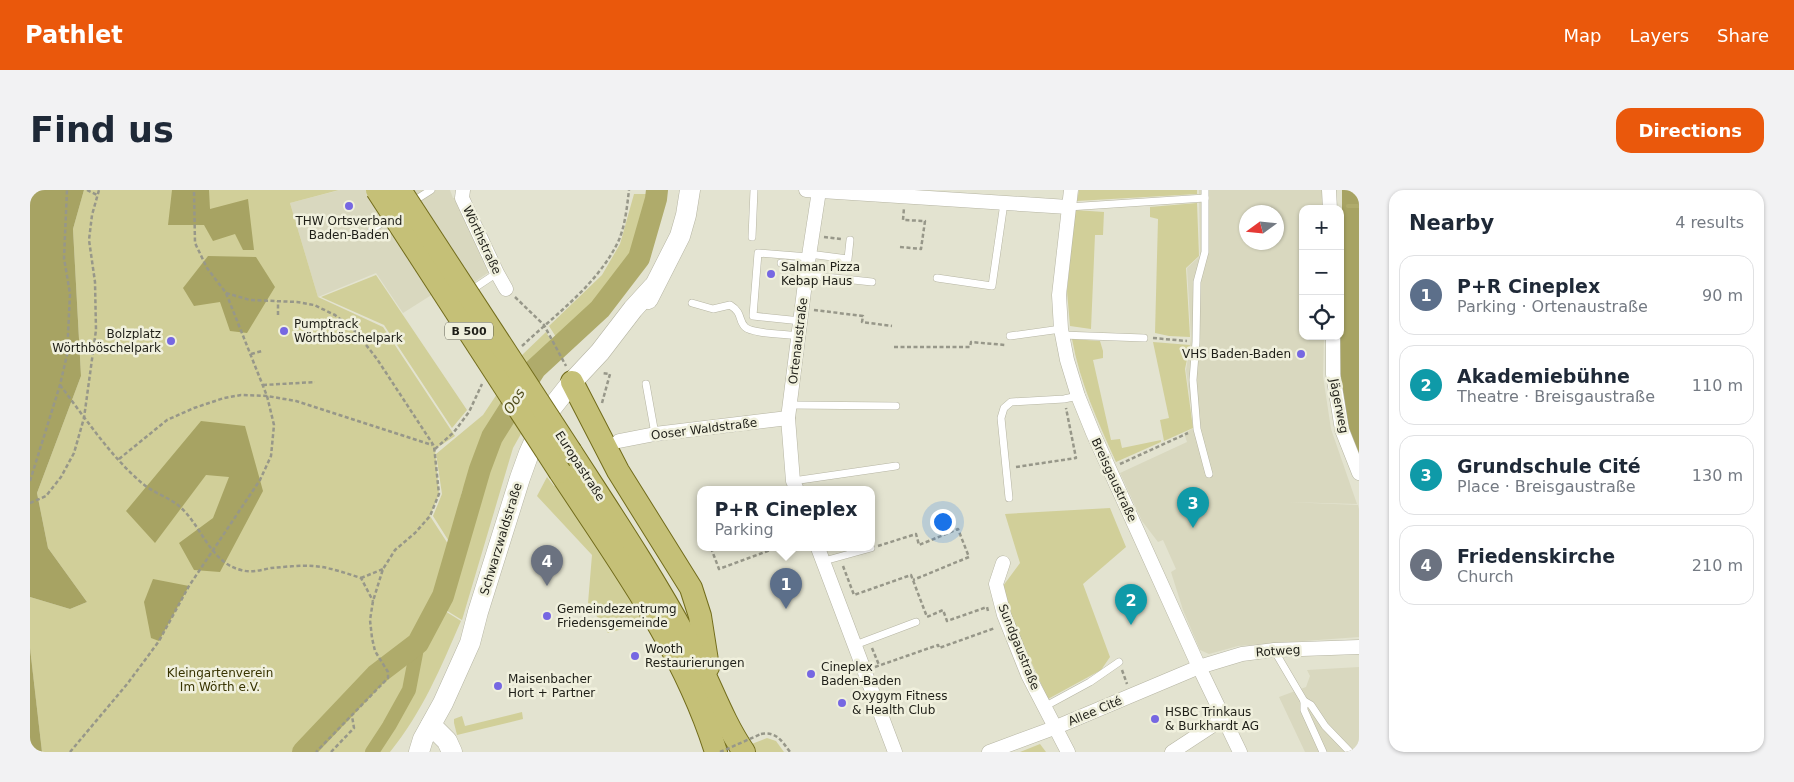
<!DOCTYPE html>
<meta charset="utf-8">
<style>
body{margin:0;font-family:"DejaVu Sans",sans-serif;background:#f2f2f3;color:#1f2937}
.controls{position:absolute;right:15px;top:15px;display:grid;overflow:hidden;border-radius:10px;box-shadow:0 1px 4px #0004}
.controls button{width:45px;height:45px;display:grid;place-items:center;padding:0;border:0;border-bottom:1px solid #e0e1e3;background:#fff;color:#1f2937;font:25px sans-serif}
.compass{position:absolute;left:1209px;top:15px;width:45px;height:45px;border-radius:50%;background:#fff;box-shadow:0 1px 4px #0004;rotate:255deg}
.you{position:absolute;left:912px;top:331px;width:18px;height:18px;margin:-12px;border:4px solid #fff;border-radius:50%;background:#1a73e8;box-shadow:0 0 0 8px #1a73e833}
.badge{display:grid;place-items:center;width:32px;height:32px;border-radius:50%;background:#ea580c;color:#fff;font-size:16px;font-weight:700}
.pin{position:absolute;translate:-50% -41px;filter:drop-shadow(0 1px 2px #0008)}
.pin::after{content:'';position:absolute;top:26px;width:18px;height:15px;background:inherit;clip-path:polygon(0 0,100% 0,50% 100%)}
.popup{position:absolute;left:667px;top:296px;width:178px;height:65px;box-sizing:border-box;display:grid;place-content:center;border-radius:10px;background:#fff;filter:drop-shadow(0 1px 4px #0005);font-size:16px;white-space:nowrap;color:#747a83}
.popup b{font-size:19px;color:#1f2937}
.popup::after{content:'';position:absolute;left:50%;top:100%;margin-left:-10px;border:10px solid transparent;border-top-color:#fff}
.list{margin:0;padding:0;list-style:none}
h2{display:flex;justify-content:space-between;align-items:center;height:65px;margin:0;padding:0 20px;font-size:21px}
h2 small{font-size:16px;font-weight:400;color:#747a83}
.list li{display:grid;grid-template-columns:32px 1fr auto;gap:15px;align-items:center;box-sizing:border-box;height:80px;margin:0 10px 10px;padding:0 10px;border:1px solid #e0e1e3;border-radius:15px}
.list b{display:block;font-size:19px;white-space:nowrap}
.list p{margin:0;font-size:16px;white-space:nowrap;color:#747a83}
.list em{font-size:16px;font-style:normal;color:#747a83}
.icon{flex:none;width:28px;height:28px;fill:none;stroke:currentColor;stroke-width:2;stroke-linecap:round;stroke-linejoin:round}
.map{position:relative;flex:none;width:1329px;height:562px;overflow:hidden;border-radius:15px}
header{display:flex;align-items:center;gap:30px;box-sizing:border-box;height:70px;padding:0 25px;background:#ea580c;color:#fff}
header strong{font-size:24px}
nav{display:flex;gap:28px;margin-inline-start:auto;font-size:18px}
.intro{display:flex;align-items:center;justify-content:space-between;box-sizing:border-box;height:120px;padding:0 30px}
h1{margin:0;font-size:35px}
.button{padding:12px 22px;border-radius:15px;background:#ea580c;color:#fff;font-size:18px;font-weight:700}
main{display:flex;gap:30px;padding:0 30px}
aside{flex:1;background:#fff;border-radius:15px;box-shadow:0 1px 4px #0004}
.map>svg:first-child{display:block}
</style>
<header>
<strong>Pathlet</strong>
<nav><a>Map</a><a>Layers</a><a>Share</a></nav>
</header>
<div class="intro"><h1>Find us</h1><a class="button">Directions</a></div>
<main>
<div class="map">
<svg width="1329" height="562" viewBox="0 0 1329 562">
<rect width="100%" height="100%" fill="#e3e3d0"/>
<g fill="#d9d8bf" fill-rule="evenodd">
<polygon points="310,0 338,0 403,104 373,123 346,83 288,107 260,13"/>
<polygon points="384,0 420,0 423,8 426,8 459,82 443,93"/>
<path d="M 1169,0 L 1294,0 L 1295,19 L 1273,19 L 1273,146 L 1294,146 L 1293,186 L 1301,239 L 1327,314 L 1257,312 L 1328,315 L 1329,319 L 1329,447 L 1208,456 L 1179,464 L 1170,460 L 1153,420 L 1141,382 L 1146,379 L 1133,350 L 1128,352 L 1112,331 L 1090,283 L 1157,252 L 1154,243 L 1164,238 L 1156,180 L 1161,148 L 1157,78 L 1170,66 ZM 1216,22 L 1246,22 L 1246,52 L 1216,52 Z"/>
<polygon points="1329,477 1329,562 1275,562 1249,507 1276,497 1280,486 1277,480"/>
</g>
<g fill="#d1cf99">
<path d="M 54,0 L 309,0 L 260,13 L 288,107 L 353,137 L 425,246 L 405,259 L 409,304 L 400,326 L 420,357 L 413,387 L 380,453 L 353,479 L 359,486 L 391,459 L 415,421 L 431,431 C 411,477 392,523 360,562 L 12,562 L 0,458 L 0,407 L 40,419 L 57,412 L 18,358 L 7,303 L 51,186 L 43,39 Z"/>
<polygon points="1049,0 1167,0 1167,4 1047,11"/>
<polygon points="604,4 618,4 609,39 598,70 585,92 526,147 519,136 572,85 590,54"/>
<polygon points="1167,13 1169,66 1156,78 1160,147 1139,146 1125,143 1128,29 1120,27 1120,17"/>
<polygon points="1045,20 1074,22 1073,45 1065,45 1061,139 1040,136 1037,101"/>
<polygon points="346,85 437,220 422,238 354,135 291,107"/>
<polygon points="516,142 522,152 497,175 491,166"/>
<path d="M 1042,149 L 1070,151 L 1073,161 L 1073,168 L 1063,170 L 1081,250 L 1090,249 L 1092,258 L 1131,250 L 1131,252 L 1086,272 C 1068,232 1050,193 1042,149 Z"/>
<polygon points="1123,152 1160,155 1155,179 1163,238 1134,251 1130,230 1139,228"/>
<polygon points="467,204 473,216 432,301 420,353 403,326 412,304 406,264 453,225"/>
<polygon points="480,224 492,242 483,258 432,430 414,419 465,250"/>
<polygon points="517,287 524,296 528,294 615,433 578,443 558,413 562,365 507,306"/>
<polygon points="1080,318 1096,357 1053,394 1080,467 1071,480 1018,509 983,432 973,396 990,373 975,324"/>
<polygon points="492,522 493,529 427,545 424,533 424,529 432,526 435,536"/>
<polygon points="737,548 746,551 754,562 725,562 719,555"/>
<polygon points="1010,554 1016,562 990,562"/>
</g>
<g fill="#a7a363">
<polygon points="0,0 54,0 43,39 51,186 7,303 18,358 57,412 40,419 0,407"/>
<polygon points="142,0 179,0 180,19 218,9 224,60 213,60 205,44 183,51 174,35 138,35"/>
<polygon points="1312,0 1329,0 1329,283 1312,240 1310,141 1312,65"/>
<polygon points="178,66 226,67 245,97 217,143 200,141 190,112 164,116 153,98"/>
<polygon points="171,231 215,236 233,301 190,382 164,380 149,353 183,328 199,287 176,285 125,353 96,321"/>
<polygon points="123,389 159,396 129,451 121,448 114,412"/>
<polygon points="0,458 12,562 0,562"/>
</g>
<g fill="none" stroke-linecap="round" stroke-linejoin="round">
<polyline stroke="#afab6b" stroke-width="4" points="1318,16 1329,16"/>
<polyline stroke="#afab6b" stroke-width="14" points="342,562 359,536 379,500 388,453"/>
<polyline stroke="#afab6b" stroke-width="22" points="273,562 346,485 388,453 413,406 450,279 462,247 505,179 570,119 609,68 626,9 627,0"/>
<defs>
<g id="lane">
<polyline points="1175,0 1175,62 1167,92 1166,152 1163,190 1167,239 1179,284"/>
<polyline points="382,12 401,0"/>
<polyline points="1038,17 1175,8"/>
<polyline points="342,39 361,27"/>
<polyline points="722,47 724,0"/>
<polyline points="779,64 818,69 820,50"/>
<polyline points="751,73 778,75"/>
<polyline points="776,85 842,92"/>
<polyline points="907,88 962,96 974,13"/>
<polyline points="440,101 467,83"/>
<path d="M 662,113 L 683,119 L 700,115 C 713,123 708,130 715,137 C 722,144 758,144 769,146"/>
<polyline points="771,131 723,126 728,63 779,67"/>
<polyline points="1032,145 1114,148"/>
<polyline points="980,146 1031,139"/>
<polyline points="616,194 625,244"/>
<polyline points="760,215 866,216"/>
<polyline points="763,291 866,276"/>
<polyline points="979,308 971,228 974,218 981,212 1034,209 1048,206"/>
<polyline points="794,371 841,358"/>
<polyline points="825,455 886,432"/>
<polyline points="1244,460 1274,511 1274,520 1293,562"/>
<polyline points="1274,511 1281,515 1295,536 1320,562"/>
<polyline points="1014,517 1060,492 1089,472"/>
</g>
<g id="street">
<polyline points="433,0 432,8 467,83 476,99"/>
<polyline points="776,0 1038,17"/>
<polyline points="1041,0 1029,105 1031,139 1037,170 1048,206 1063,243 1169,477 1210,562"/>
<polyline points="1299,0 1300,19"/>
<polyline points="1303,146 1303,184 1312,240 1329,283"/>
<polyline points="589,251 625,244 758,228"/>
<polyline points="767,300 763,291 758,228 776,85 789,1"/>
<polyline points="788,358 865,562"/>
<polyline points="973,373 966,394 974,425 998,485 1038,562"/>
<polyline points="959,562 1024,538 1169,477 1212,464 1244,460 1329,457"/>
<polyline points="1142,562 1194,528"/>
</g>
<g id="secondary">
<polyline points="618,109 650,46 656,25 660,0"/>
<polyline points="401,535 417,551 422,562"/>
<polyline points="389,562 393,549 413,513 440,453 448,422 490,288 499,263 516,225 542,192 570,162 603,119 623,97"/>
</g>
<g id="primary">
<polyline points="542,192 588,281 661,398 670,426 678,477"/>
<path d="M 541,262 C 581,324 622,385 657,450 C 678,486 690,527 714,562"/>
<path d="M 530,282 C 588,370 654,459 686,562"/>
</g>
</defs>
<use href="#lane" stroke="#b6b5a3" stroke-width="8"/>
<use href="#street" stroke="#b6b5a3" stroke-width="15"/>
<use href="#secondary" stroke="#b6b5a3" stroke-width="21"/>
<use href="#primary" stroke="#726c1b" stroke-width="24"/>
<g stroke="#979789" stroke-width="2.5" stroke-dasharray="4 2.5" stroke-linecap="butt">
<polyline points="57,0 67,5"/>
<polyline points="794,47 811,49"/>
<polyline points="870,57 891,59 895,31 873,30 874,18"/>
<polyline points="196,103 220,110 267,112 284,115 305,125 326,142 347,169 404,256 409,304 400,326 385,343 365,360 353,379 343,411 340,430 342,448 345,461 358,482 358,488 286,562"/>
<polyline points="485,107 514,135 536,176"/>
<polyline points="784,120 833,126 832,132 862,136"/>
<polyline points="248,125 248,111"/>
<polyline points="1123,148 1157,151"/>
<path d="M 492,156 C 526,124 567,95 588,52 C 595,37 597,17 599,0"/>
<polyline points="864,157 940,157 941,152 975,155"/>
<polyline points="221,164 232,161"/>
<path d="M 30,195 C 56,229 81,267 113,294 C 124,303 138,307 149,316 C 171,334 180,373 211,380 C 221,383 231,380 241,378 C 254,377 270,375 283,376 C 299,377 315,383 331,388 L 343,411"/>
<polyline points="233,195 285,192"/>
<polyline points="572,213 580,184 572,183"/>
<polyline points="405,259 424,242 439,222 452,194"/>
<polyline points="89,269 137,230 164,218 194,208 211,205 237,206 266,211 402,255"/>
<polyline points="1090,274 1158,243"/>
<polyline points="986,277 1046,268 1036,218"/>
<polyline points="0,291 30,195 37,165 40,104 34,68 37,0"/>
<polyline points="0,313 16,306 31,287 44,263 54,228 66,140 65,92 59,50 62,25 69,0"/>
<polyline points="848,356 886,344 889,355 928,339 939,367 883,390"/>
<polyline points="681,358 689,379 746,358"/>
<polyline points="813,376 824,405 881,385 897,427 913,420 917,431 957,417 958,421"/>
<polyline points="331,388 353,379"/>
<polyline points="842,458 849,475"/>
<polyline points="845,477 908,455 909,458 965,438"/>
<polyline points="1092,480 1097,494"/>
<path d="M 731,544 C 746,541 752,551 760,562"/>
<polyline points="40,562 98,493 129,451 159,396 230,290 241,266 244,235 237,206 196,103 177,78 165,53 164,0"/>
<polyline points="301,562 324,538 322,526"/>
</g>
<use href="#lane" stroke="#fff" stroke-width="7"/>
<use href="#street" stroke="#fff" stroke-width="14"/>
<use href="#secondary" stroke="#fff" stroke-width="20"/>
<use href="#primary" stroke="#c5c077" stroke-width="22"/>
<defs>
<g id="primary-bridge">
<polyline points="347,0 530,282"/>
<polyline points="370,0 541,262"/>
</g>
</defs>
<use href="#primary-bridge" stroke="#726c1b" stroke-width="24" stroke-linecap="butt"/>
<polyline stroke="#979789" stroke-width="2.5" stroke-dasharray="4 2.5" stroke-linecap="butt" points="690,562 731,544"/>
<use href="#primary-bridge" stroke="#c5c077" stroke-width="22"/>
</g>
<g fill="#7667e2" stroke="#f0f0dd" stroke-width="2">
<circle cx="319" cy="16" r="5"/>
<circle cx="741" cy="84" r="5"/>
<circle cx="254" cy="141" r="5"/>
<circle cx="141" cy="151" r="5"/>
<circle cx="1271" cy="164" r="5"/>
<circle cx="517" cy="426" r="5"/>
<circle cx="605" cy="466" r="5"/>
<circle cx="781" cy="484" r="5"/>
<circle cx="468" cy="496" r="5"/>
<circle cx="812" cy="513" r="5"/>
<circle cx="1125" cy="529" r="5"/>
</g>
<g text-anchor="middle" stroke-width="5" stroke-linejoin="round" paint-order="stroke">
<rect fill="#f0f0dd" stroke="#5e5e53" stroke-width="1" x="415" y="132.5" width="48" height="17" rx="4"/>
<g font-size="11" font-weight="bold" fill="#1f1f18">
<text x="439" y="145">B 500</text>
</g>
<g font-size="12" fill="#1f1f18" stroke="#f0f0dd" text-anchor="start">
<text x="319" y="35" text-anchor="middle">THW Ortsverband<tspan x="319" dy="14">Baden-Baden</tspan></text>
<text x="751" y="81">Salman Pizza<tspan x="751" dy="14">Kebap Haus</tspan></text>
<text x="264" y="138">Pumptrack<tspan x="264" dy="14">Wörthböschelpark</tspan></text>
<text x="131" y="148" text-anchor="end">Bolzplatz<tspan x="131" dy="14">Wörthböschelpark</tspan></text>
<text x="1261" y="168" text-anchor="end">VHS Baden-Baden</text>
<text x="527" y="423">Gemeindezentrumg<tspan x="527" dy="14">Friedensgemeinde</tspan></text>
<text x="615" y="463">Wooth<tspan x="615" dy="14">Restaurierungen</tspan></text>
<text x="791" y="481">Cineplex<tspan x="791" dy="14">Baden-Baden</tspan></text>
<text x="478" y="493">Maisenbacher<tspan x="478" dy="14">Hort + Partner</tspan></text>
<text x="822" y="510">Oxygym Fitness<tspan x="822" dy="14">&amp; Health Club</tspan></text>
<text x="1135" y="526">HSBC Trinkaus<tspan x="1135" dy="14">&amp; Burkhardt AG</tspan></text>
</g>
<g font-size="12" fill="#1f1f18" stroke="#f0f0dd">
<text transform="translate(452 50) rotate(65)" y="4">Wörthstraße</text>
<text transform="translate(768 151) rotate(-83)" y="4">Ortenaustraße</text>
<text transform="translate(1309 216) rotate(79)" y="4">Jägerweg</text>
<text transform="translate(674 239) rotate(-7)" y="4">Ooser Waldstraße</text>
<text transform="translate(550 276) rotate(57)" y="4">Europastraße</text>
<text transform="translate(1084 290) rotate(65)" y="4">Breisgaustraße</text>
<text transform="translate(471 349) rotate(-73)" y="4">Schwarzwaldstraße</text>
<text transform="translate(989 457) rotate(68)" y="4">Sundgaustraße</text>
<text transform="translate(1248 461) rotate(-4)" y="4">Rotweg</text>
<text transform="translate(1065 521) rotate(-23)" y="4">Allee Cité</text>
</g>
<g font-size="12" fill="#373300" stroke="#f0f0dd">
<text x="190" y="487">Kleingartenverein<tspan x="190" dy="14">Im Wörth e.V.</tspan></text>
</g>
<g font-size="14" font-style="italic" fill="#4f4b1a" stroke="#f0f0dd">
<text transform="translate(484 211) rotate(-58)" y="5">Oos</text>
</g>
</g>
</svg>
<div class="controls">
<button>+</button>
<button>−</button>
<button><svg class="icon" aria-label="locate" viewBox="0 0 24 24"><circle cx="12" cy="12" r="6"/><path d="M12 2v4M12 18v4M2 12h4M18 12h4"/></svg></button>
</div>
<svg class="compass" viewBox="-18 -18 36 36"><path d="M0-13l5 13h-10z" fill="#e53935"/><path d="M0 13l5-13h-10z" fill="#747a83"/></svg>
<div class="you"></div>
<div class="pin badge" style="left:756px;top:419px;background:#5c6f8a">1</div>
<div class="popup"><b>P+R Cineplex</b>Parking</div>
<div class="pin badge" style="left:1101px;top:435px;background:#0f9aa8">2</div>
<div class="pin badge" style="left:1163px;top:338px;background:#0f9aa8">3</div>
<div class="pin badge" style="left:517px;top:396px;background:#6b7280">4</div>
</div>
<aside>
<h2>Nearby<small>4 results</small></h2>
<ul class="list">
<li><span class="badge" style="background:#5c6f8a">1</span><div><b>P+R Cineplex</b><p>Parking · Ortenaustraße</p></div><em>90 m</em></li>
<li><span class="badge" style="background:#0f9aa8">2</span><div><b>Akademiebühne</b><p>Theatre · Breisgaustraße</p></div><em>110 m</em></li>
<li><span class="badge" style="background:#0f9aa8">3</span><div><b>Grundschule Cité</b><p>Place · Breisgaustraße</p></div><em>130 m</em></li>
<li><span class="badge" style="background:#6b7280">4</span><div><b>Friedenskirche</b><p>Church</p></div><em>210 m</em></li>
</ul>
</aside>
</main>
